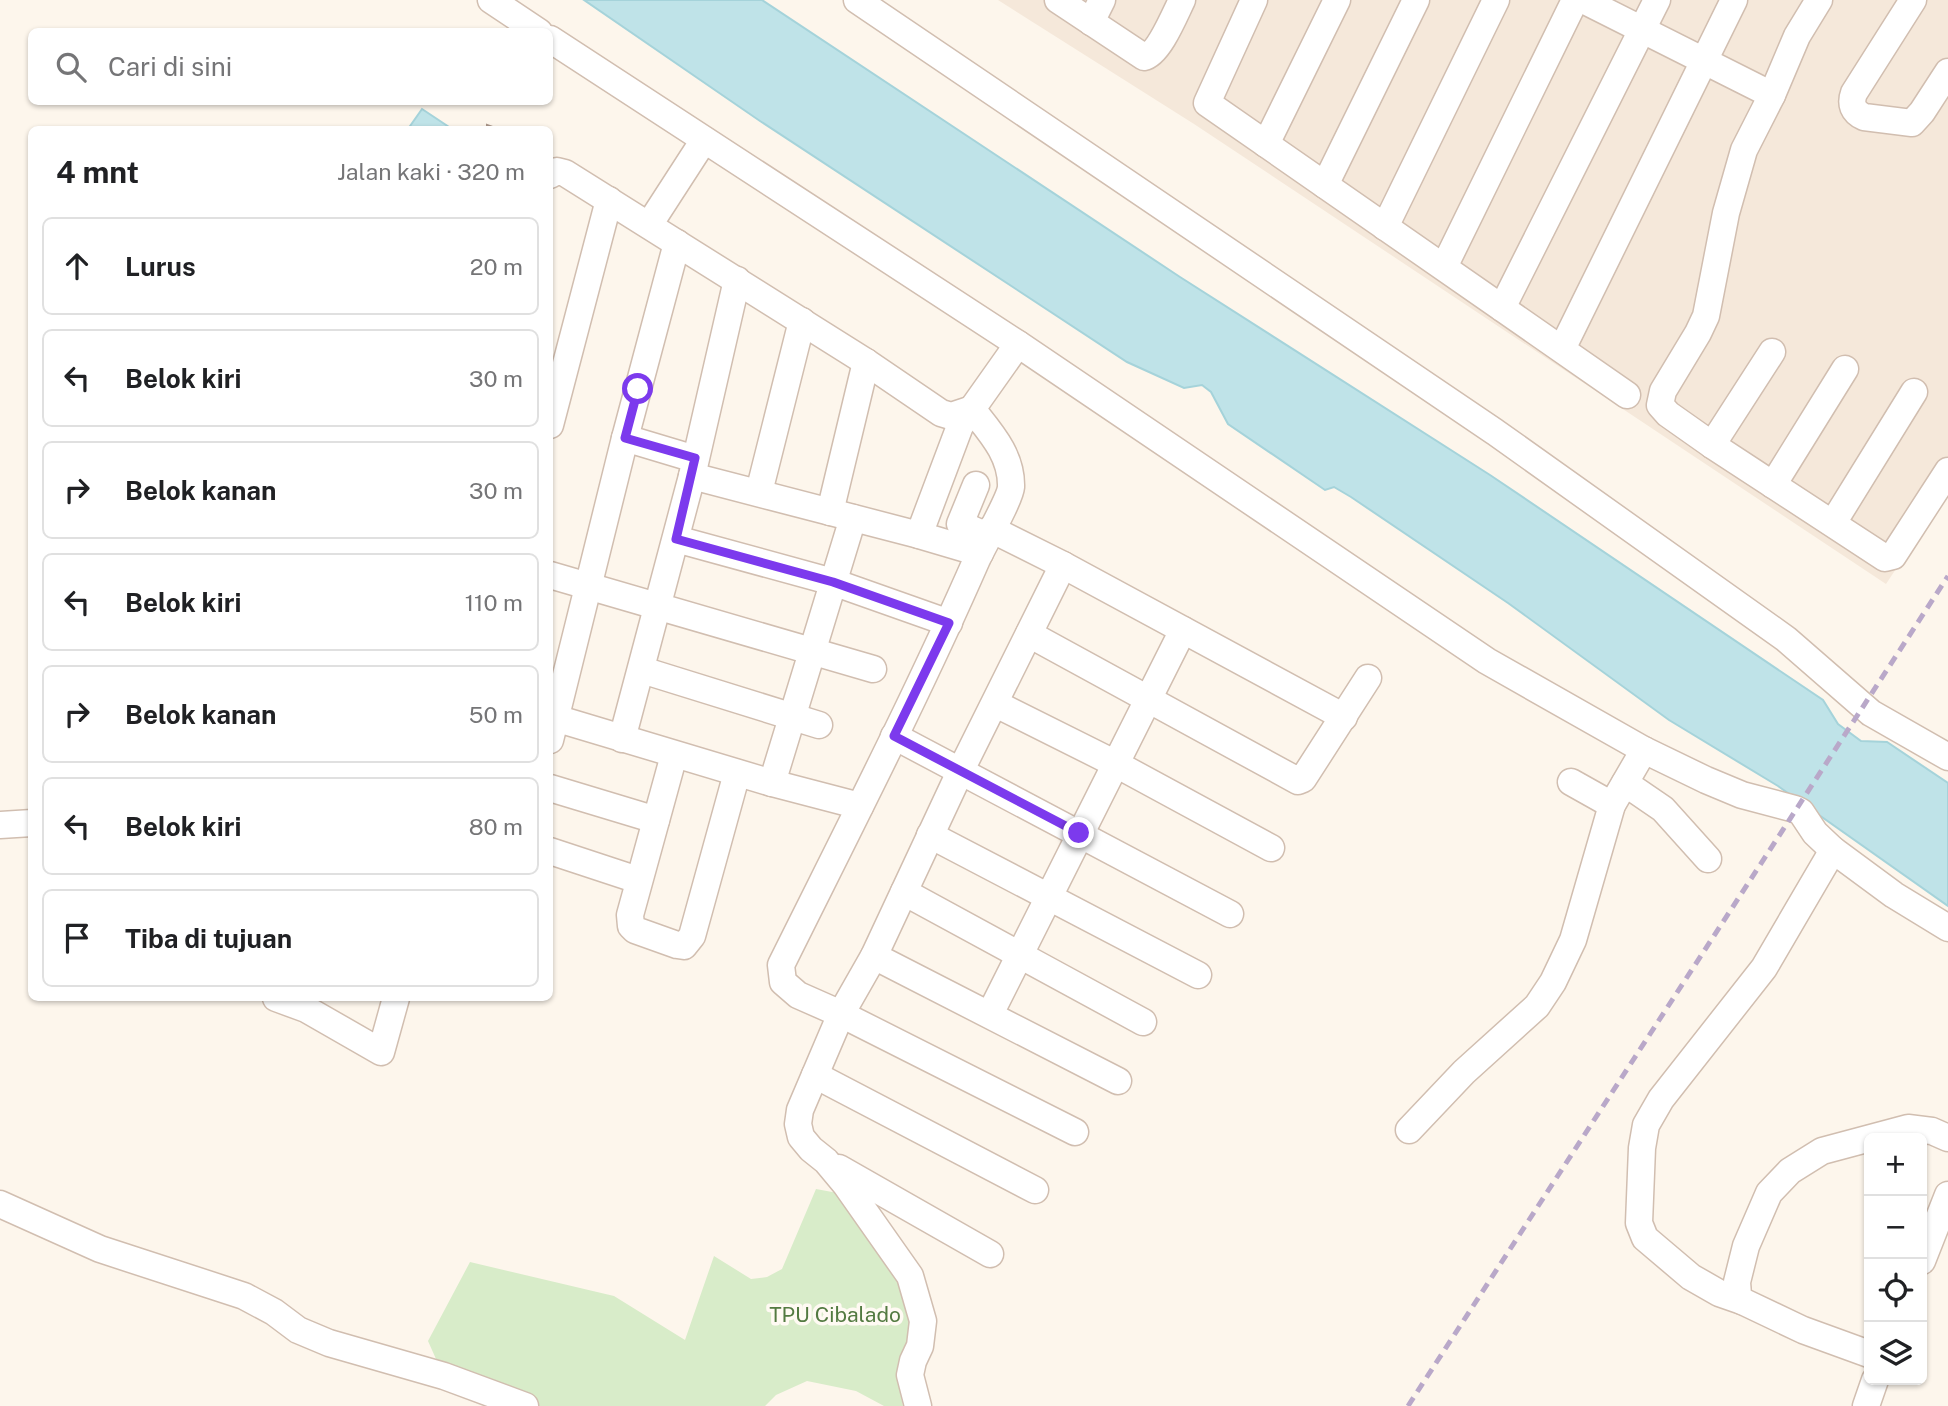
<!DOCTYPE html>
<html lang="id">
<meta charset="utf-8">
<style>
body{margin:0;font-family:"Public Sans",sans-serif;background:#f6f6f6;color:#202124}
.controls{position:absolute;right:21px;bottom:21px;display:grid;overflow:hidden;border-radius:10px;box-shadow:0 2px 5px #0004}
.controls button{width:63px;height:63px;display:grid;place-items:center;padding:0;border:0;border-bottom:2px solid #e0e0e0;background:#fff;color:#202124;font:35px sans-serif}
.stop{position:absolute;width:21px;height:21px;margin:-16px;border:5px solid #7c3aed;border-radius:50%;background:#fff}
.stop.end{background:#7c3aed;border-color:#fff;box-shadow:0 2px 7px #0008}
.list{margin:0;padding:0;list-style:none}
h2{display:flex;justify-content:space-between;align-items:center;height:91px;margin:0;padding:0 28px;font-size:30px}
h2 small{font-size:23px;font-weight:400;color:#757577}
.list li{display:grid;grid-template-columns:46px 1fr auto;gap:21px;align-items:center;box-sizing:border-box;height:98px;margin:0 14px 14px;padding:0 14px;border:2px solid #e0e0e0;border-radius:10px}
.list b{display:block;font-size:26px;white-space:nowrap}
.list em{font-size:23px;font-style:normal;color:#757577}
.icon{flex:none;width:38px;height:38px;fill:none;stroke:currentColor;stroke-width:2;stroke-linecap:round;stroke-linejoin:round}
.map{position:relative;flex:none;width:1948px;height:1406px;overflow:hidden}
.search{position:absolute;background:#fff;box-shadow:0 2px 5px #0004;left:28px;top:28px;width:525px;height:77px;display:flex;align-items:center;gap:18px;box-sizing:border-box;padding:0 24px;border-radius:10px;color:#757577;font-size:26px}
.panel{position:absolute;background:#fff;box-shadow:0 2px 5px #0004;left:28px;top:126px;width:525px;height:875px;border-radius:10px}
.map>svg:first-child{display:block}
</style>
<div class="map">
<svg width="1948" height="1406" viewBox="0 0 1948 1406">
<rect width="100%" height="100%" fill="#fdf6ec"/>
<polygon fill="#f5e8da" points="998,0 1948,0 1948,490 1886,584 1194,124"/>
<polygon fill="#d8ecc9" points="816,1189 843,1194 898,1279 906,1299 912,1339 902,1356 897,1378 903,1406 884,1406 856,1391 807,1381 776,1395 765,1406 491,1406 427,1381 436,1359 428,1341 470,1262 614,1296 685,1340 714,1256 751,1279 767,1277 782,1269"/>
<g fill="#bfe3e8" stroke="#a5d3da" stroke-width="2">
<polygon points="584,0 762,0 1180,277 1490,475 1823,700 1838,724 1861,741 1887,742 1948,783 1948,906 1778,786 1669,720 1508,603 1351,497 1334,487 1325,490 1228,424 1211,392 1202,385 1184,388 1127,362 760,121"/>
<polygon points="422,109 452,129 408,129"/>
</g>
<polygon fill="#f3d5c3" stroke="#aa9588" stroke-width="2" points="487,125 501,130 487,130"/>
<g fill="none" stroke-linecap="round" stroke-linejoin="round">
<defs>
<g id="minor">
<polyline points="491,0 539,32"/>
<polyline points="857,0 1495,432 1786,639 1871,713 1948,757"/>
<path d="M 1058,0 L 1144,57 C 1159,54 1175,14 1182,0"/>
<polyline points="1254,0 1207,103 1627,395"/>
<polyline points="1583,0 1772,95"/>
<polyline points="1819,0 1797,36 1772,95 1744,150 1726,213 1706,316 1698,333 1663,391 1660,405 1668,414 1712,445 1885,558 1893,556 1948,471"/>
<path d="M 1913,0 L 1854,93 C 1850,104 1853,112 1864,117 L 1912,123 L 1922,112 L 1948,72"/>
<polyline points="1091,22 1102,0"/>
<polyline points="550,39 1018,344 1487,661 1644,750 1706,780 1742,795 1795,809 1801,812 1815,833 1833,850 1894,895 1948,928"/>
<polyline points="1266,144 1337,0"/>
<path d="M 550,175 L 557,171 L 565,173 L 866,362 L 941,413 L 951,416 L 972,409 C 990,432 1012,455 1011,487 C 1010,499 984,544 977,559 C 917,696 848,830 781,965 L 783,982 L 798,995 L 841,1014 L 1075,1132"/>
<polyline points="1325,185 1416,0"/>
<polyline points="649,225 704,140"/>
<polyline points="1385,227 1496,0"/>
<polyline points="677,243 625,438 695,459"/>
<polyline points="1444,267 1575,0"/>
<polyline points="1502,308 1657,0"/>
<polyline points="1562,349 1734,0"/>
<polyline points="550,425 609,200"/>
<polyline points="1712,445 1772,352"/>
<polyline points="692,476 919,535 960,426 1018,344"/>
<polyline points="976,485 960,524 987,536"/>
<polyline points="1773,485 1845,369"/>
<polyline points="759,492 802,321"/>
<polyline points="830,512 866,362"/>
<polyline points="1833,523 1914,392"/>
<polyline points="991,529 1063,565 1344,717"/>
<polyline points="919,535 980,553"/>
<polyline points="676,539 833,582 949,623"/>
<polyline points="550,575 873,669"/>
<polyline points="1029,634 1298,781 1303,779 1368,678"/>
<polyline points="642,670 819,725"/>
<polyline points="996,704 1116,764 1271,848"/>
<polyline points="555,718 772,783 860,806"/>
<polyline points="894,736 1230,914"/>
<polyline points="622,739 692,476 737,280"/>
<polyline points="550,740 625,438"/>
<polyline points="674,755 630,915 631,926 635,930 677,945 684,946 692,936 737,773"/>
<polyline points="1571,782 1612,805"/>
<polyline points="772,783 853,518"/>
<polyline points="1625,783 1663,809 1708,859"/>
<polyline points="550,788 656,820"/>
<polyline points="0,825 32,823"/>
<polyline points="930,835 1198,975"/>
<polyline points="550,851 638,880"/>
<polyline points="904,892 1143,1022"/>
<polyline points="874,956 1118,1081"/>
<polyline points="276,998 306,1009 381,1052 396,998"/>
<polyline points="990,1014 1183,630"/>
<polyline points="815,1075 1035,1190"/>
<polyline points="1409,1130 1464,1072 1537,1006 1553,982 1573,940 1612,805 1644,750"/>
<polyline points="839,1168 990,1254"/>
<polyline points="0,1204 100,1249 244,1296 274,1312 298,1330 329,1343 444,1376 525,1406"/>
<polyline points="1922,1261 1948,1195"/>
<polyline points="1742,1301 1719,1293 1691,1277 1645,1238 1639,1223 1642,1148 1646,1125 1661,1099 1764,968 1833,850"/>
<polyline points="1869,1354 1803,1330 1742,1301 1738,1295 1737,1282 1746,1246 1769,1193 1790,1171 1822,1151 1908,1128 1932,1131 1948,1138"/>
<polyline points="918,1406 910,1375 913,1361 920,1346 923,1321 910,1276 846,1185 826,1161 811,1149 801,1137 798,1124 800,1110 841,1014 874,956 960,772 1063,565"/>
<polyline points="1866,1406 1875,1380"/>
</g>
</defs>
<use href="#minor" stroke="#d1beb0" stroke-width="29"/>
<use href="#minor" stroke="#fff" stroke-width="26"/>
<polyline stroke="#b9a8c9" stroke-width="5" stroke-dasharray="10 7" stroke-linecap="butt" points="1408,1406 1948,576"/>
</g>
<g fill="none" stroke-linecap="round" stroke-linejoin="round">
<polyline stroke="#7c3aed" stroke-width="9" points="638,389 625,438 695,458 676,539 833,582 949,623 894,736 1079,833"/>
</g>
<g text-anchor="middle" stroke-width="7" stroke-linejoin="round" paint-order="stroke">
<g font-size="21" fill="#537a41" stroke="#fffaf3">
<text x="835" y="1322">TPU Cibalado</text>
</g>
</g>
</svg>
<div class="controls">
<button>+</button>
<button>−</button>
<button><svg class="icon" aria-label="locate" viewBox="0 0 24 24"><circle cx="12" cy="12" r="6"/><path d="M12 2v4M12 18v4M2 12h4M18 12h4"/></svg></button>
<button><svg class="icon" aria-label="layers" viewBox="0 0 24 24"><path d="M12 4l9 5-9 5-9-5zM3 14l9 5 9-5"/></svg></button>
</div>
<div class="stop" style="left:638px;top:389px"></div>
<div class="stop end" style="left:1079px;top:833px"></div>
<div class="search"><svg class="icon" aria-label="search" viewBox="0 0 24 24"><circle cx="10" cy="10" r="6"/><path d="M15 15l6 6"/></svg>Cari di sini</div>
<section class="panel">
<h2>4 mnt<small>Jalan kaki · 320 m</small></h2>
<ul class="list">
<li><svg class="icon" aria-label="ahead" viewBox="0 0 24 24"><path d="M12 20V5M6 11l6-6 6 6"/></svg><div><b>Lurus</b></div><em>20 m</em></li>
<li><svg class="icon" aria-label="left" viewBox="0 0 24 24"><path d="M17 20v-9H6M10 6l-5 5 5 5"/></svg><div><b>Belok kiri</b></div><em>30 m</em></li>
<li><svg class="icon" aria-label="right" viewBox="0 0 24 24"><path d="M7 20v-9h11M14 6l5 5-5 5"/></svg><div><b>Belok kanan</b></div><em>30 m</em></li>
<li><svg class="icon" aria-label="left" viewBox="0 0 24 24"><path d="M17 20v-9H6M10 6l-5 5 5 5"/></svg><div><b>Belok kiri</b></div><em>110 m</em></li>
<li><svg class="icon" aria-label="right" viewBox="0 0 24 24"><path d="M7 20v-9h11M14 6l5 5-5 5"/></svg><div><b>Belok kanan</b></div><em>50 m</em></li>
<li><svg class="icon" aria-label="left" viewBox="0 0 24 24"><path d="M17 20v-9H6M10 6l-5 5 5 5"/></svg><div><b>Belok kiri</b></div><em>80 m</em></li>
<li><svg class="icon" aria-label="arrive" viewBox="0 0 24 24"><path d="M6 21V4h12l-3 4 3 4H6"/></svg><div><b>Tiba di tujuan</b></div></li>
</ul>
</section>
</div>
